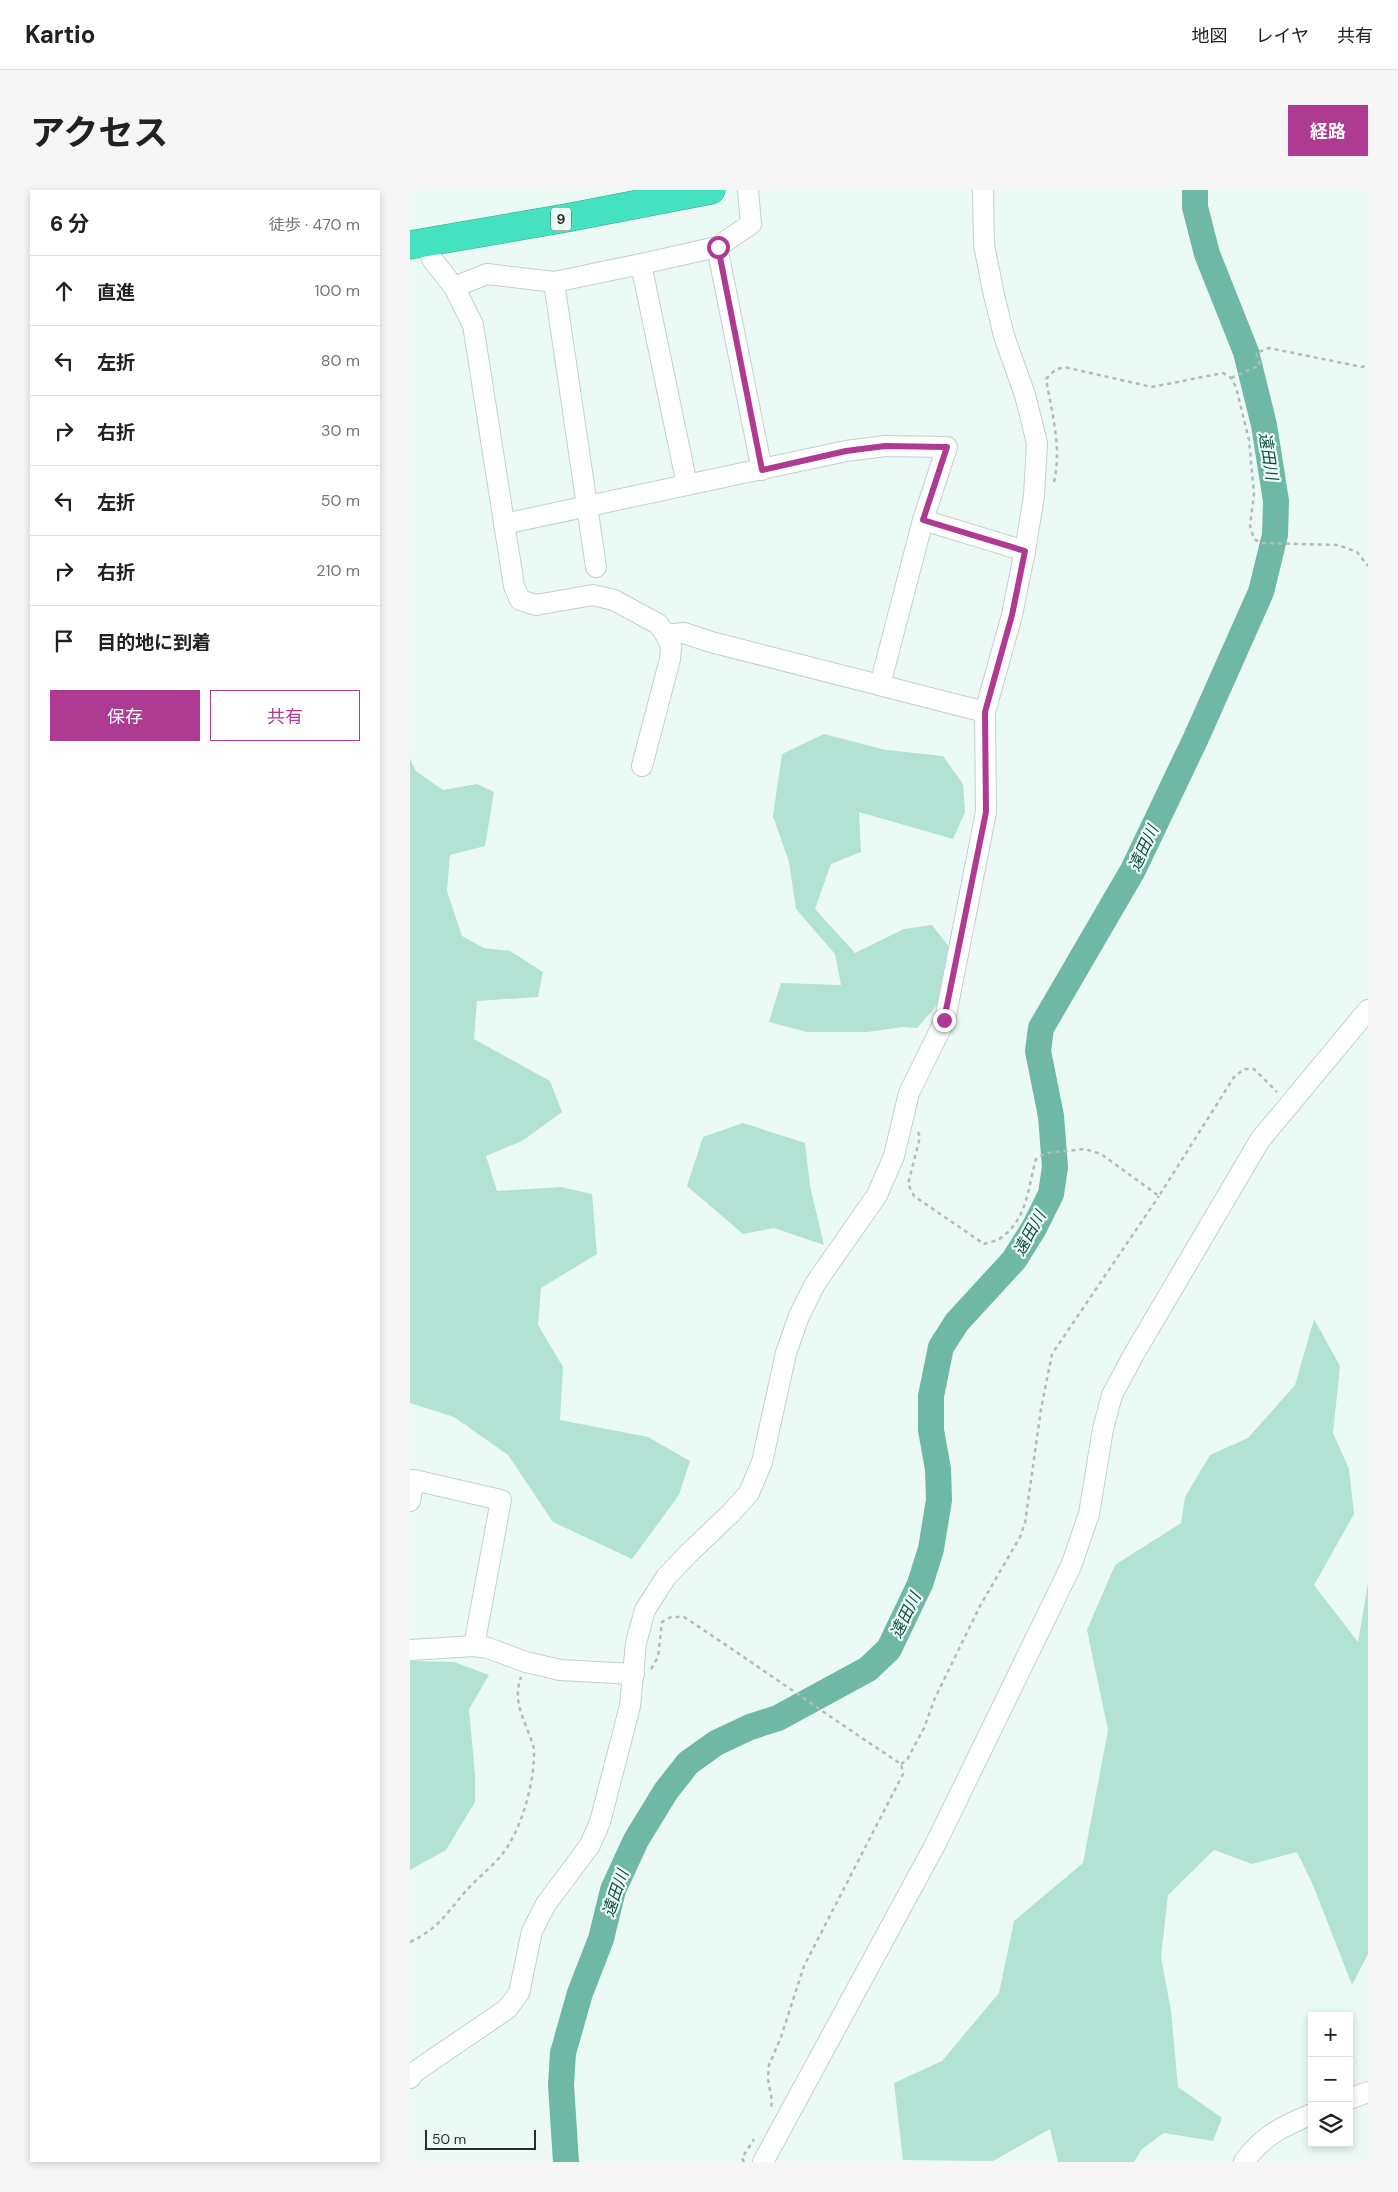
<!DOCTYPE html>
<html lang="ja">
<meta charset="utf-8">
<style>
body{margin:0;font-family:"DM Sans","Noto Sans JP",sans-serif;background:#f6f6f6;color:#202124}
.controls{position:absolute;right:15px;bottom:15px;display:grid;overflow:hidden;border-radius:0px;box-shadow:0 2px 8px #0003}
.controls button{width:45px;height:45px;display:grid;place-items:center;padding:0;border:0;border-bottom:1px solid #e0e0e0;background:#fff;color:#202124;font:25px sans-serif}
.scale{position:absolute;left:15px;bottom:12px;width:111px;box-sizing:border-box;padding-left:5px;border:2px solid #292e2d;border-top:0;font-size:14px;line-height:18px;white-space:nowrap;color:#292e2d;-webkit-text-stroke:4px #ecfaf6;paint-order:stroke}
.stop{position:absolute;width:15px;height:15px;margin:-11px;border:4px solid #af3a92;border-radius:50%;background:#fff}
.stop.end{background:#af3a92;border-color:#fff;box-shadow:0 1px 5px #0008}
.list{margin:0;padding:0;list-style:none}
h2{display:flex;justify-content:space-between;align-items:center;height:65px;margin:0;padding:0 20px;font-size:21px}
h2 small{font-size:16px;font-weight:400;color:#757577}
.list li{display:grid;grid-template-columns:32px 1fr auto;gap:15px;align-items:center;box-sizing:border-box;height:70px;padding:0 20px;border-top:1px solid #e0e0e0}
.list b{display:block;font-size:19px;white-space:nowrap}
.list em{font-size:16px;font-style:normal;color:#757577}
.actions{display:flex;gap:10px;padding:15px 20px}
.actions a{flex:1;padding:11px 0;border:1px solid #af3a92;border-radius:0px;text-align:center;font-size:18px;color:#af3a92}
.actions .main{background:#af3a92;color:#fff}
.icon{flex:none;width:28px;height:28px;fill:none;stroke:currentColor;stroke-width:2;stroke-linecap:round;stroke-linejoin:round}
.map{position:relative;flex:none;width:958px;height:1972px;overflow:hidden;border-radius:0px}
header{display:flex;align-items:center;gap:30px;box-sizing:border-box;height:70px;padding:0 25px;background:#fff;border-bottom:1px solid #e0e0e0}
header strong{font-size:24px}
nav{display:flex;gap:28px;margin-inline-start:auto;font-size:18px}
.intro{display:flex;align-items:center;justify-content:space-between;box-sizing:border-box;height:120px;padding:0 30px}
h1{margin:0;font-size:35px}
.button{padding:12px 22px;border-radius:0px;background:#af3a92;color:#fff;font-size:18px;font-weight:700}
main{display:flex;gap:30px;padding:0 30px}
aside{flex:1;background:#fff;border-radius:0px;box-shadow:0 2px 8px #0003}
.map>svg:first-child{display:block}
</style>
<header>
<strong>Kartio</strong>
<nav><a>地図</a><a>レイヤ</a><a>共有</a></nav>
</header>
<div class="intro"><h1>アクセス</h1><a class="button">経路</a></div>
<main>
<aside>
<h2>6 分<small>徒歩 · 470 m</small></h2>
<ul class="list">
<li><svg class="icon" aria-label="ahead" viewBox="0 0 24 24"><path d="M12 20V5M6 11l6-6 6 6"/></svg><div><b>直進</b></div><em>100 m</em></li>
<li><svg class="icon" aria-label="left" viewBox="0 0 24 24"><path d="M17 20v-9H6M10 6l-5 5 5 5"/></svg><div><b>左折</b></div><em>80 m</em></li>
<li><svg class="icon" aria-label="right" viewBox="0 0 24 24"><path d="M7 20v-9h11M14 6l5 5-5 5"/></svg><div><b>右折</b></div><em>30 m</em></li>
<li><svg class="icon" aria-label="left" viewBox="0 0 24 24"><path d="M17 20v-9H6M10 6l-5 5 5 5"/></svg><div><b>左折</b></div><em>50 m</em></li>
<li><svg class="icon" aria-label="right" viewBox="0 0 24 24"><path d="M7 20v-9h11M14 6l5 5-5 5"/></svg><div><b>右折</b></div><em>210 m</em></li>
<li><svg class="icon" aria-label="arrive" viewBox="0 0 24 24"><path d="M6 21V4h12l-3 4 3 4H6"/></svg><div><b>目的地に到着</b></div></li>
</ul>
<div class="actions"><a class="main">保存</a><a>共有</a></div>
</aside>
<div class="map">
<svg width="958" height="1972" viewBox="0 0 958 1972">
<rect width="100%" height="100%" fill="#ecfaf6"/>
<g fill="#b2e2d4">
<polygon points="414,544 476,560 533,566 553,594 555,622 543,649 449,622 451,662 421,674 405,719 445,763 494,739 522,735 543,762 529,813 507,838 493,837 457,842 397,842 359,832 371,793 431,795 425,764 386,719 379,672 363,626 372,564"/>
<polygon points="0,569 6,581 33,600 67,594 84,602 75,656 40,665 37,701 52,746 74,758 100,761 133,782 128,807 67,811 64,849 140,891 152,922 112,951 76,966 87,1001 151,997 182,1004 187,1064 131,1098 128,1135 153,1177 150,1230 238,1247 280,1271 269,1305 222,1369 143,1332 98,1265 44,1227 0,1213"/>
<polygon points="333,933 395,953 400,996 414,1055 364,1038 333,1044 277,996 293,947"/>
<polygon points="904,1129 930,1176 923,1243 939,1279 944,1324 904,1395 948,1452 958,1393 958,1764 942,1795 903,1695 887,1662 842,1674 804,1660 758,1705 751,1767 761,1821 768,1897 812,1928 803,1951 754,1943 732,1959 724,1972 648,1972 640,1939 583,1971 493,1970 484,1893 532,1871 589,1803 604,1731 673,1673 698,1540 677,1440 705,1375 771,1333 775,1307 800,1265 838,1248 885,1195"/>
<polygon points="0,1471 44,1472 79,1485 59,1519 65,1585 65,1612 36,1660 0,1680"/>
</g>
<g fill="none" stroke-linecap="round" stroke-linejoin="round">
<polyline stroke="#6fb8a5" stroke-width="26" points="156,1972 151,1895 153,1863 170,1803 191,1749 203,1700 226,1650 256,1601 278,1573 306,1553 340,1537 368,1528 458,1479 479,1459 510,1394 521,1359 529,1310 528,1279 521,1240 521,1206 531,1157 547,1132 604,1070 624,1038 641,1004 645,977 641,926 628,861 631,838 723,680 786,548 851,402 865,345 866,311 854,235 836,162 797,64 785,17 785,0"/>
<defs>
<g id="minor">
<polyline points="17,53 22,69 44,97 63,135 104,396 110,410 126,415 183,405 204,410 248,434 256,445"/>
<polyline points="307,57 352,280"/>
<polyline points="231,74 277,295"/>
<polyline points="144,92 186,377"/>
<polyline points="44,97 77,84 144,92 231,74 307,57 341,34 338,0"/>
<polyline points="513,330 615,361"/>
<polyline points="94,334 436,261 475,256 537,257 513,330 470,495"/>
<polyline points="232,576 260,469 261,457 256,445 274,443 301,452 575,522"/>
<polyline points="0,1311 4,1290 91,1310 64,1456"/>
<polyline points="0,1460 64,1456 78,1458 116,1472 150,1480 224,1484"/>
<polyline points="0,1888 6,1881 97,1819 109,1803 122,1741 136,1714 180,1655 190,1632 220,1516 226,1453 235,1420 256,1387 279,1363 321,1323 339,1303 352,1272 376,1163 389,1126 405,1094 467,1005 484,966 499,903 535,830 576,622 575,522 602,425 615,361 624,306 627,253 615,205 594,146 584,105 574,55 573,0"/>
<polyline points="939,1909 958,1902"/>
<polyline points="353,1972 525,1655 661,1376 679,1324 693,1239 702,1205 724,1164 850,950 958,820"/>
<path d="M 834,1972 C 852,1946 873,1936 902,1924"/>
</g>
<polyline id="highway" points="0,55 156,28 301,0"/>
</defs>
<use href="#minor" stroke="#c3d1cc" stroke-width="22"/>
<use href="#highway" stroke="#3ba38d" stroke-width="29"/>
<g stroke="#b1bdb9" stroke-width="2.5" stroke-dasharray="4 4" stroke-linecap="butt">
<polyline points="821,188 850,175 846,163 859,158 952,177 958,175"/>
<path d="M 644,292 C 652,258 642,223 636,189 L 645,180 L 654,177 L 742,197 L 813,183 L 821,188 L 826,197 L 839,250 L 844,304 L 840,336 L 844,349 L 852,353 L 928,355 L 947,362 L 958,376"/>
<path d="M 508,942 L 510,947 L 498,994 L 504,1006 L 574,1054 C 580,1052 588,1051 592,1047 C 618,1028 618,996 626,969 L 636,963 L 675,959 L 691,964 L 749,1006 L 824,887 L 834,879 L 844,879 L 867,902"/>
<path d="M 241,1479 L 248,1467 L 252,1432 L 261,1427 L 274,1427 C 347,1475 418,1526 491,1574 L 493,1584 L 394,1776 L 371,1847 L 359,1875 L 358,1889 L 362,1911 L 361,1919"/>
<polyline points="491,1574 497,1570 514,1538 525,1508 570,1416 610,1347 615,1333 631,1219 642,1164 749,1006"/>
<path d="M 0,1752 C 28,1739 36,1724 55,1702 C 68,1687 91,1670 99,1654 C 114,1630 125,1588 124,1559 C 123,1553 120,1547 118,1541 C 110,1521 104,1508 111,1487"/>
<polyline points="334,1972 332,1968 344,1949"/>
</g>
<use href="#minor" stroke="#fff" stroke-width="20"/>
<use href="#highway" stroke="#45e2c0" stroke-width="28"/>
</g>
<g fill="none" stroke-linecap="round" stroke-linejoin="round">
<polyline stroke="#af3a92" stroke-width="6" points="308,57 352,280 436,261 475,256 537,257 513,330 615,361 602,425 575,522 576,622 534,830"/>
</g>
<g text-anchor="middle" stroke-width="4.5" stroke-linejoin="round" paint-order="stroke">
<rect fill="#ecfaf6" stroke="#646b69" stroke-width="1" x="141" y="17.5" width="20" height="23" rx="4"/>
<g font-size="14" font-weight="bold" fill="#292e2d">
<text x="151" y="34">9</text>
</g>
<g font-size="16" font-style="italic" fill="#0e4d40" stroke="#ecfaf6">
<text transform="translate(859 266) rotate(81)" y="6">遠田川</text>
<text transform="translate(733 658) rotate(-65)" y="6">遠田川</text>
<text transform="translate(619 1043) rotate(-61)" y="6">遠田川</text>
<text transform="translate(495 1425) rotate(-64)" y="6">遠田川</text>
<text transform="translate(205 1703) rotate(-71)" y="6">遠田川</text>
</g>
</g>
</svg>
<div class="controls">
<button>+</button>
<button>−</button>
<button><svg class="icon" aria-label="layers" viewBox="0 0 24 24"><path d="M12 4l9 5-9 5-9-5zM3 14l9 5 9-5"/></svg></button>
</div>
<div class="scale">50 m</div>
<div class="stop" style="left:308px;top:57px"></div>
<div class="stop end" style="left:534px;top:830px"></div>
</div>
</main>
